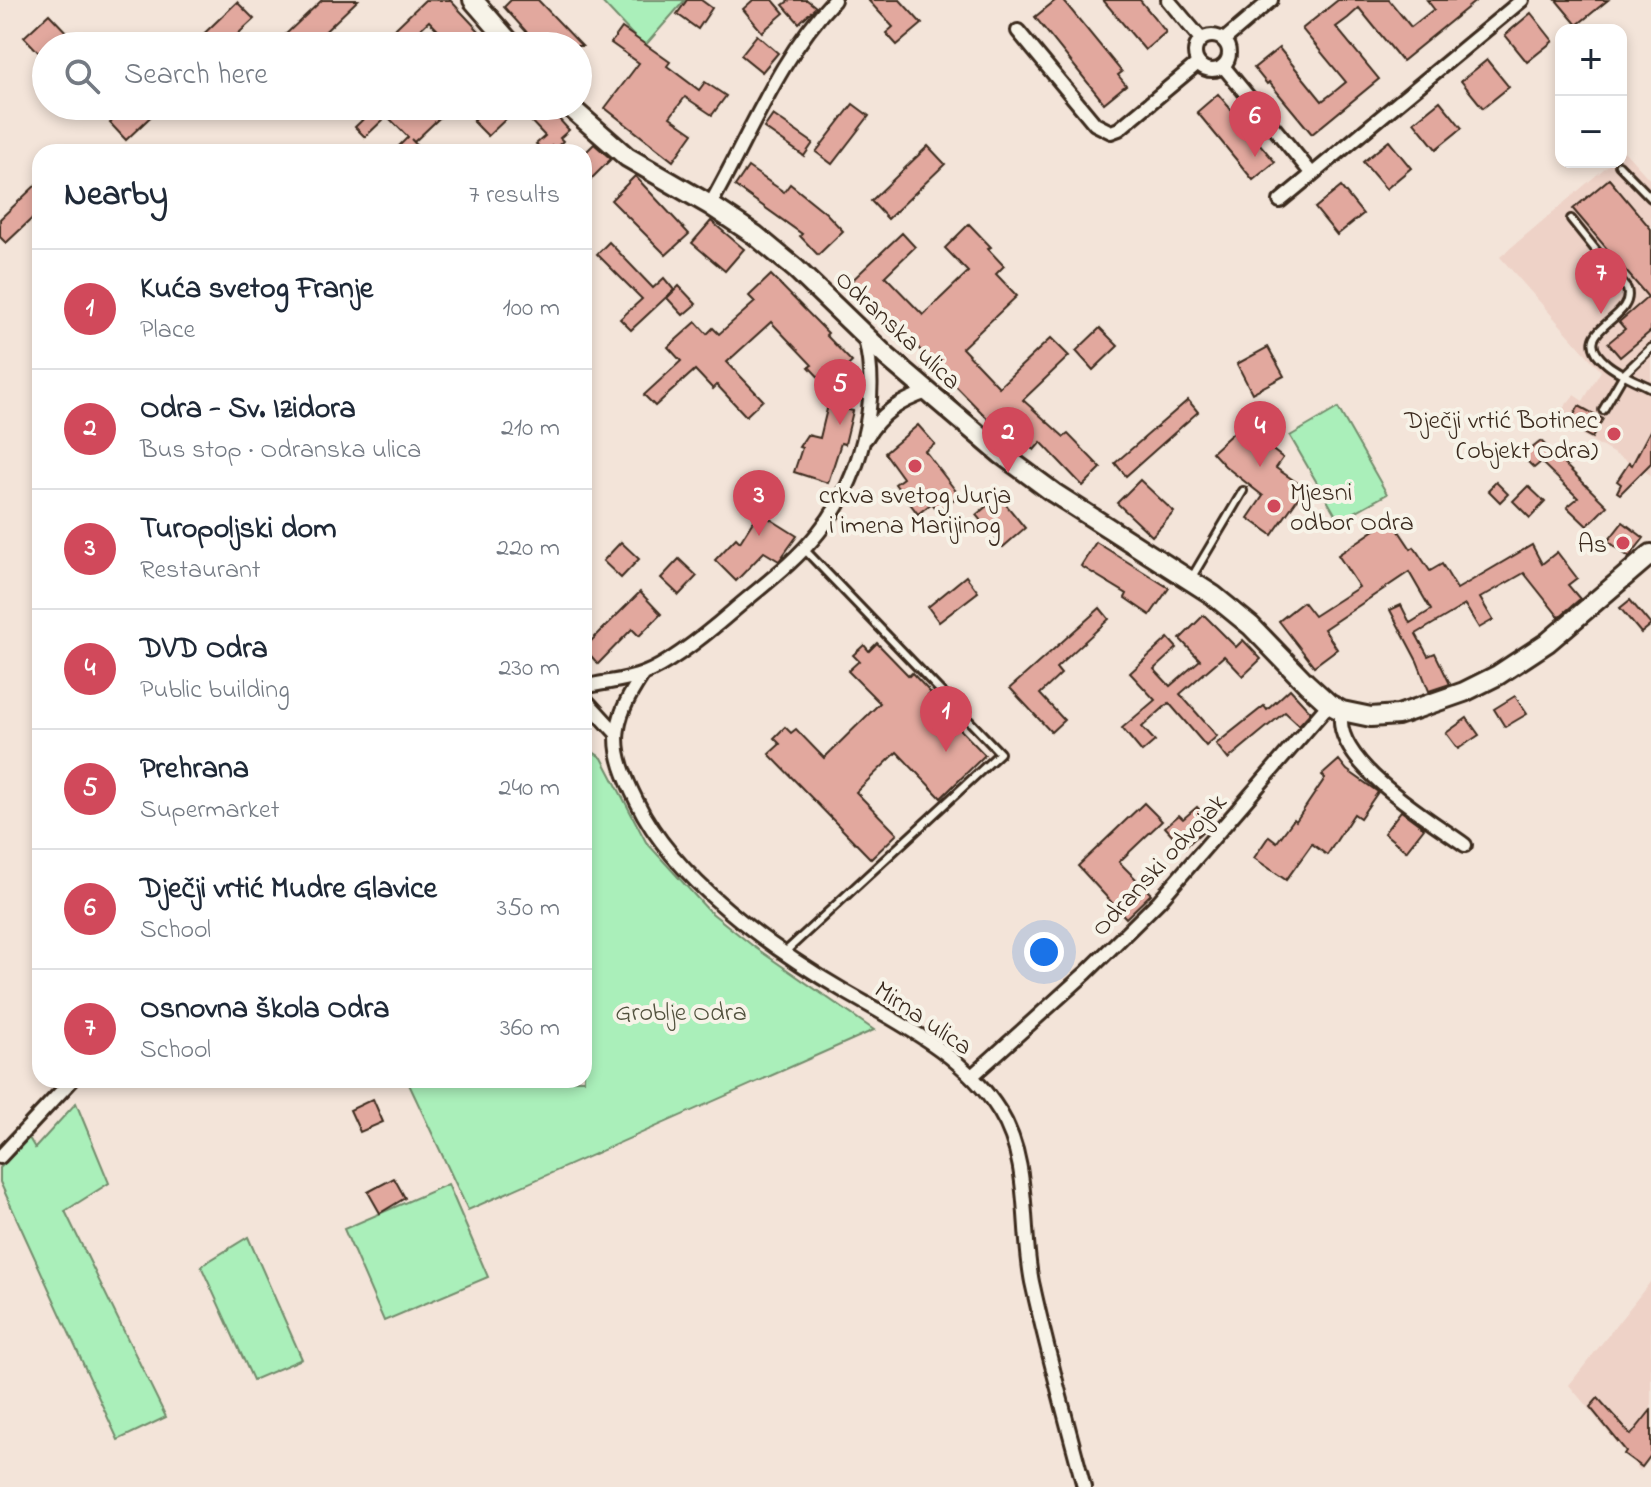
<!DOCTYPE html>
<meta charset="utf-8">
<style>
body{margin:0;font-family:"Indie Flower",sans-serif;background:#f6f6f7;color:#1f2937}
.controls{position:absolute;right:24px;top:24px;display:grid;overflow:hidden;border-radius:16px;box-shadow:0 4px 12px #0003}
.controls button{width:72px;height:72px;display:grid;place-items:center;padding:0;border:0;border-bottom:2px solid #e0e1e3;background:#fff;color:#1f2937;font:40px sans-serif}
.you{position:absolute;left:1044px;top:952px;width:28px;height:28px;margin:-20px;border:6px solid #fff;border-radius:50%;background:#1a73e8;box-shadow:0 0 0 12px #1a73e833}
.badge{display:grid;place-items:center;width:52px;height:52px;border-radius:50%;background:#d1495b;color:#fff;font-size:26px;font-weight:700}
.pin{position:absolute;translate:-50% -66px;filter:drop-shadow(0 2px 4px #0008)}
.pin::after{content:'';position:absolute;top:42px;width:28px;height:24px;background:inherit;clip-path:polygon(0 0,100% 0,50% 100%)}
.list{margin:0;padding:0;list-style:none}
h2{display:flex;justify-content:space-between;align-items:center;height:104px;margin:0;padding:0 32px;font-size:34px}
h2 small{font-size:26px;font-weight:400;color:#747a83}
.list li{display:grid;grid-template-columns:52px 1fr auto;gap:24px;align-items:center;box-sizing:border-box;height:120px;padding:0 32px;border-top:2px solid #e0e1e3}
.list b{display:block;font-size:30px;white-space:nowrap}
.list p{margin:0;font-size:26px;white-space:nowrap;color:#747a83}
.list em{font-size:26px;font-style:normal;color:#747a83}
.icon{flex:none;width:44px;height:44px;fill:none;stroke:currentColor;stroke-width:2;stroke-linecap:round;stroke-linejoin:round}
.map{position:relative;flex:none;width:1651px;height:1487px;overflow:hidden}
.search{position:absolute;background:#fff;box-shadow:0 4px 12px #0003;left:32px;top:32px;width:560px;height:88px;display:flex;align-items:center;gap:20px;box-sizing:border-box;padding:0 28px;border-radius:44px;color:#747a83;font-size:30px}
.panel{position:absolute;background:#fff;box-shadow:0 4px 12px #0003;left:32px;top:144px;width:560px;height:944px;border-radius:24px}
.map>svg:first-child{display:block}
</style>
<div class="map">
<svg width="1651" height="1487" viewBox="0 0 1651 1487">
<rect width="100%" height="100%" fill="#f3e4d9"/>
<filter id="ink" filterUnits="userSpaceOnUse"><feTurbulence type="fractalNoise" baseFrequency=".0125" numOctaves="2"/><feDisplacementMap in="SourceGraphic" scale="16" xChannelSelector="R" yChannelSelector="G"/><feConvolveMatrix kernelMatrix="1 2 1 2 8 2 1 2 1" color-interpolation-filters="sRGB"/></filter>
<g filter="url(#ink)">
<g fill="#eed2c7">
<polygon points="1624,151 1651,181 1651,475 1554,419 1574,395 1583,401 1601,371 1500,257 1612,162 1621,162 1621,154"/>
<polygon points="1651,1281 1651,1458 1640,1471 1569,1385"/>
</g>
<g fill="#aaefba" stroke="#728c6c" stroke-width="2">
<polygon points="600,0 685,0 644,47"/>
<polygon points="1338,408 1387,494 1339,521 1290,436"/>
<polygon points="584,746 602,758 646,842 708,910 753,946 874,1030 468,1210 407,1080 584,1080"/>
<polygon points="76,1103 109,1183 65,1211 166,1417 118,1440 0,1182 0,1168 29,1138 35,1148"/>
<polygon points="448,1184 488,1277 384,1321 344,1229"/>
<polygon points="248,1237 302,1359 253,1380 201,1266"/>
</g>
<g fill="#e2a89e" stroke="#3b2a1e" stroke-width="2">
<polygon points="322,0 358,0 310,46 297,46 286,34"/>
<polygon points="425,0 450,0 480,32 464,46 453,46 429,21 402,46 377,46"/>
<polygon points="511,0 538,0 582,46 539,46 504,7"/>
<polygon points="687,0 701,0 712,8 698,29 677,14"/>
<polygon points="753,0 773,0 784,13 762,32 743,9"/>
<polygon points="790,0 807,0 816,7 799,23 783,5"/>
<polygon points="868,0 900,0 922,24 897,45 886,33 893,27"/>
<polygon points="1056,0 1063,0 1122,72 1118,75 1126,85 1104,103 1035,17"/>
<polygon points="1103,0 1140,0 1166,32 1145,50"/>
<polygon points="1338,0 1389,0 1411,27 1434,9 1427,0 1477,0 1402,61 1359,8 1348,18 1336,27 1379,79 1312,134 1269,82 1267,84 1254,68 1279,48 1322,101 1334,92 1346,82 1302,29"/>
<polygon points="1556,0 1608,0 1577,25"/>
<polygon points="237,2 254,19 225,46 191,46"/>
<polygon points="1531,13 1553,41 1527,62 1505,35"/>
<polygon points="49,14 70,36 60,46 46,46 46,60 24,37"/>
<polygon points="622,28 670,62 667,66 699,90 705,82 726,96 712,115 685,97 670,117 693,133 673,161 605,108 639,63 611,43"/>
<polygon points="757,35 778,53 762,72 741,55"/>
<polygon points="1487,60 1509,87 1483,108 1461,81"/>
<polygon points="1218,94 1275,162 1253,180 1197,112"/>
<polygon points="1440,101 1462,128 1436,149 1414,122"/>
<polygon points="853,104 869,116 832,164 816,152"/>
<polygon points="127,106 162,106 126,140 110,123"/>
<polygon points="377,106 452,106 414,142 411,139 423,152 393,152 408,137 387,116 365,137 355,127"/>
<polygon points="489,106 496,106 507,118 488,136 473,121"/>
<polygon points="536,106 547,106 569,130 560,138 563,141 555,149 552,146 546,152 536,144 545,136 526,116"/>
<polygon points="773,115 813,143 804,156 764,128"/>
<polygon points="1389,141 1411,168 1386,189 1363,162"/>
<polygon points="594,144 611,159 591,179 584,172 584,154"/>
<polygon points="928,146 945,164 888,219 871,201"/>
<polygon points="748,167 784,192 790,184 826,213 843,231 818,255 800,236 802,234 735,186"/>
<polygon points="635,176 689,234 666,255 611,200"/>
<polygon points="1609,179 1651,229 1651,331 1620,357 1608,343 1625,329 1619,322 1648,297 1573,209"/>
<polygon points="40,181 40,211 6,243 0,237 0,219"/>
<polygon points="1341,187 1363,214 1337,235 1315,208"/>
<polygon points="711,221 744,249 725,271 692,243"/>
<polygon points="969,224 991,247 988,249 1004,266 996,274 1017,296 962,348 999,387 1051,338 1069,356 1023,400 1064,437 1068,434 1101,468 1083,486 1041,442 1034,450 1001,420 995,426 891,320 885,325 860,299 857,303 843,289 902,233 915,247 885,276 923,315 968,272 945,248"/>
<polygon points="609,242 653,288 664,278 674,290 631,330 620,319 642,299 597,254"/>
<polygon points="771,275 828,333 826,335 852,362 827,386 809,367 812,365 771,322 727,362 763,400 746,416 717,385 713,389 695,370 655,406 644,395 681,361 668,347 696,322 707,334 713,328 719,334 755,302 749,296"/>
<polygon points="679,286 696,304 683,315 667,298"/>
<polygon points="1100,328 1118,346 1093,370 1076,351"/>
<polygon points="1268,347 1284,376 1252,393 1237,364"/>
<polygon points="1188,400 1198,412 1126,476 1115,463"/>
<polygon points="828,405 853,411 845,444 841,443 828,483 794,472 802,448 799,447 807,435 820,438"/>
<polygon points="1579,406 1603,419 1592,438 1568,425"/>
<polygon points="918,425 935,444 925,451 959,495 938,512 932,503 918,514 895,484 903,478 885,453"/>
<polygon points="1651,429 1651,463 1620,494 1617,492 1621,484 1617,481 1629,463 1632,465"/>
<polygon points="1235,431 1254,453 1262,442 1283,458 1276,468 1302,486 1297,493 1300,495 1272,535 1248,518 1263,496 1225,466 1212,452"/>
<polygon points="1541,441 1607,506 1587,526 1567,507 1578,498 1541,462 1534,468 1522,456"/>
<polygon points="1140,480 1174,512 1152,536 1117,503"/>
<polygon points="1496,482 1508,494 1500,502 1488,490"/>
<polygon points="1528,486 1545,502 1530,518 1513,501"/>
<polygon points="999,496 1025,528 1003,547 976,515"/>
<polygon points="759,512 797,536 779,561 764,552 736,581 715,560 736,538 740,542"/>
<polygon points="1391,519 1411,549 1414,547 1430,571 1442,564 1457,589 1532,545 1542,564 1557,552 1577,578 1568,585 1580,599 1559,617 1524,573 1480,598 1493,620 1479,628 1465,605 1416,634 1428,656 1435,653 1450,684 1429,691 1417,661 1390,610 1401,605 1410,623 1431,610 1409,572 1324,629 1337,649 1314,666 1279,621 1303,602 1314,616 1359,587 1338,555"/>
<polygon points="1623,522 1644,538 1629,557 1608,541"/>
<polygon points="621,542 639,559 621,578 603,561"/>
<polygon points="1096,542 1169,588 1150,615 1125,598 1127,594 1081,566"/>
<polygon points="679,559 697,576 679,595 661,578"/>
<polygon points="966,576 978,592 939,622 928,607"/>
<polygon points="640,592 661,614 639,636 632,629 598,664 584,648"/>
<polygon points="1630,600 1651,625 1641,633 1620,608"/>
<polygon points="1100,608 1109,619 1056,668 1061,674 1040,694 1064,720 1051,732 1010,688"/>
<polygon points="1204,615 1236,647 1243,640 1261,659 1243,676 1224,656 1180,694 1217,736 1206,746 1169,703 1142,727 1155,741 1142,752 1122,728 1155,700 1130,673 1168,638 1177,648 1154,669 1170,686 1200,660 1180,639"/>
<polygon points="877,643 909,676 912,673 931,693 928,696 985,755 941,798 897,752 856,792 897,834 871,859 769,754 780,744 774,738 785,727 791,733 796,729 824,758 880,703 848,671 859,661 853,655 864,645 869,651"/>
<polygon points="1290,689 1311,712 1299,725 1285,712 1228,759 1216,744 1264,706 1267,710"/>
<polygon points="1515,696 1527,714 1505,727 1494,709"/>
<polygon points="1467,718 1479,735 1458,749 1446,733"/>
<polygon points="1339,760 1347,770 1378,792 1360,818 1354,814 1327,855 1312,844 1286,880 1254,858 1269,836 1277,842 1294,819 1296,821 1325,778 1322,775"/>
<polygon points="1144,803 1162,821 1119,862 1151,894 1126,918 1078,866"/>
<polygon points="1197,807 1212,823 1184,848 1165,827 1179,815 1183,819"/>
<polygon points="1401,811 1424,828 1406,851 1384,833"/>
<polygon points="373,1099 383,1122 360,1132 350,1110"/>
<polygon points="394,1178 405,1198 380,1213 368,1192"/>
<polygon points="1598,1398 1631,1435 1651,1410 1651,1455 1642,1467 1624,1454 1626,1451 1590,1407"/>
</g>
<g fill="none" stroke-linecap="round" stroke-linejoin="round">
<defs>
<g id="lane">
<polyline points="1619,165 1651,198"/>
<path d="M 1571,219 L 1627,289 C 1637,321 1564,329 1607,364 C 1619,374 1637,381 1651,388"/>
<polyline points="1603,410 1624,374 1651,348"/>
<polyline points="1192,577 1243,491"/>
<polyline points="785,952 1000,753 804,549"/>
</g>
<g id="street">
<polyline points="1168,0 1201,39"/>
<polyline points="1018,31 1095,124 1111,132 1119,129 1198,63"/>
<circle cx="1212" cy="53" r="17"/>
<polyline points="1224,40 1271,0"/>
<polyline points="1223,66 1312,174"/>
<polyline points="1280,201 1522,0"/>
<path d="M 710,205 C 750,135 778,59 834,0"/>
<path d="M 866,438 C 881,413 900,401 927,392"/>
<path d="M 643,674 C 609,725 610,748 637,802 C 674,879 772,949 844,991 C 901,1024 964,1054 1000,1112 C 1031,1162 1021,1226 1032,1282 C 1047,1351 1066,1419 1084,1487"/>
<path d="M 584,687 C 603,682 625,681 643,674 C 670,664 711,630 733,611 C 762,586 794,563 818,533 C 860,482 881,402 865,339"/>
<polyline points="584,698 617,734"/>
<path d="M 1342,711 C 1329,761 1431,820 1465,845"/>
<polyline points="972,1076 1086,973 1159,901 1329,704"/>
<polyline points="0,1157 72,1080"/>
</g>
<g id="secondary">
<polyline points="473,0 513,46"/>
<polyline points="569,106 627,157 710,205 755,235 796,269 887,357 1001,454 1054,493 1213,595 1251,626 1306,683 1329,704 1342,711 1371,717 1398,715 1464,692 1498,675 1548,642 1651,554"/>
</g>
</defs>
<use href="#lane" stroke="#3b2a1e" stroke-width="12"/>
<use href="#street" stroke="#3b2a1e" stroke-width="18"/>
<use href="#secondary" stroke="#3b2a1e" stroke-width="24"/>
<use href="#lane" stroke="#f7f3e8" stroke-width="6"/>
<use href="#street" stroke="#f7f3e8" stroke-width="12"/>
<use href="#secondary" stroke="#f7f3e8" stroke-width="18"/>
</g>
</g>
<g fill="#d1495b" stroke="#f7f3e8" stroke-width="3">
<circle cx="1614" cy="434" r="8"/>
<circle cx="915" cy="466" r="8"/>
<circle cx="1274" cy="506" r="8"/>
<circle cx="1623" cy="543" r="8"/>
</g>
<g text-anchor="middle" stroke-width="8" stroke-linejoin="round" paint-order="stroke">
<g font-size="26" fill="#3b2a1e" stroke="#f7f3e8">
<text transform="translate(899 329) rotate(43)" y="9">Odranska ulica</text>
<text transform="translate(1158 864) rotate(-47)" y="9">Odranski odvojak</text>
<text transform="translate(924 1017) rotate(34)" y="9">Mirna ulica</text>
</g>
<g font-size="26" fill="#3b2a1e" stroke="#f7f3e8" text-anchor="end">
<text x="1598" y="428">Dječji vrtić Botinec<tspan x="1598" dy="30">(objekt Odra)</tspan></text>
<text x="1290" y="500" text-anchor="start">Mjesni<tspan x="1290" dy="30">odbor Odra</tspan></text>
<text x="915" y="503" text-anchor="middle">crkva svetog Jurja<tspan x="915" dy="30">i imena Marijinog</tspan></text>
<text x="1607" y="552">As</text>
</g>
<g font-size="26" fill="#51513d" stroke="#f7f3e8">
<text x="681" y="1020">Groblje Odra</text>
</g>
</g>
</svg>
<div class="controls">
<button>+</button>
<button>−</button>
</div>
<div class="you"></div>
<div class="pin badge" style="left:946px;top:752px">1</div>
<div class="pin badge" style="left:1008px;top:473px">2</div>
<div class="pin badge" style="left:759px;top:536px">3</div>
<div class="pin badge" style="left:1260px;top:467px">4</div>
<div class="pin badge" style="left:840px;top:425px">5</div>
<div class="pin badge" style="left:1255px;top:157px">6</div>
<div class="pin badge" style="left:1601px;top:314px">7</div>
<div class="search"><svg class="icon" aria-label="search" viewBox="0 0 24 24"><circle cx="10" cy="10" r="6"/><path d="M15 15l6 6"/></svg>Search here</div>
<section class="panel">
<h2>Nearby<small>7 results</small></h2>
<ul class="list">
<li><span class="badge">1</span><div><b>Kuća svetog Franje</b><p>Place</p></div><em>100 m</em></li>
<li><span class="badge">2</span><div><b>Odra - Sv. Izidora</b><p>Bus stop · Odranska ulica</p></div><em>210 m</em></li>
<li><span class="badge">3</span><div><b>Turopoljski dom</b><p>Restaurant</p></div><em>220 m</em></li>
<li><span class="badge">4</span><div><b>DVD Odra</b><p>Public building</p></div><em>230 m</em></li>
<li><span class="badge">5</span><div><b>Prehrana</b><p>Supermarket</p></div><em>240 m</em></li>
<li><span class="badge">6</span><div><b>Dječji vrtić Mudre Glavice</b><p>School</p></div><em>350 m</em></li>
<li><span class="badge">7</span><div><b>Osnovna škola Odra</b><p>School</p></div><em>360 m</em></li>
</ul>
</section>
</div>
